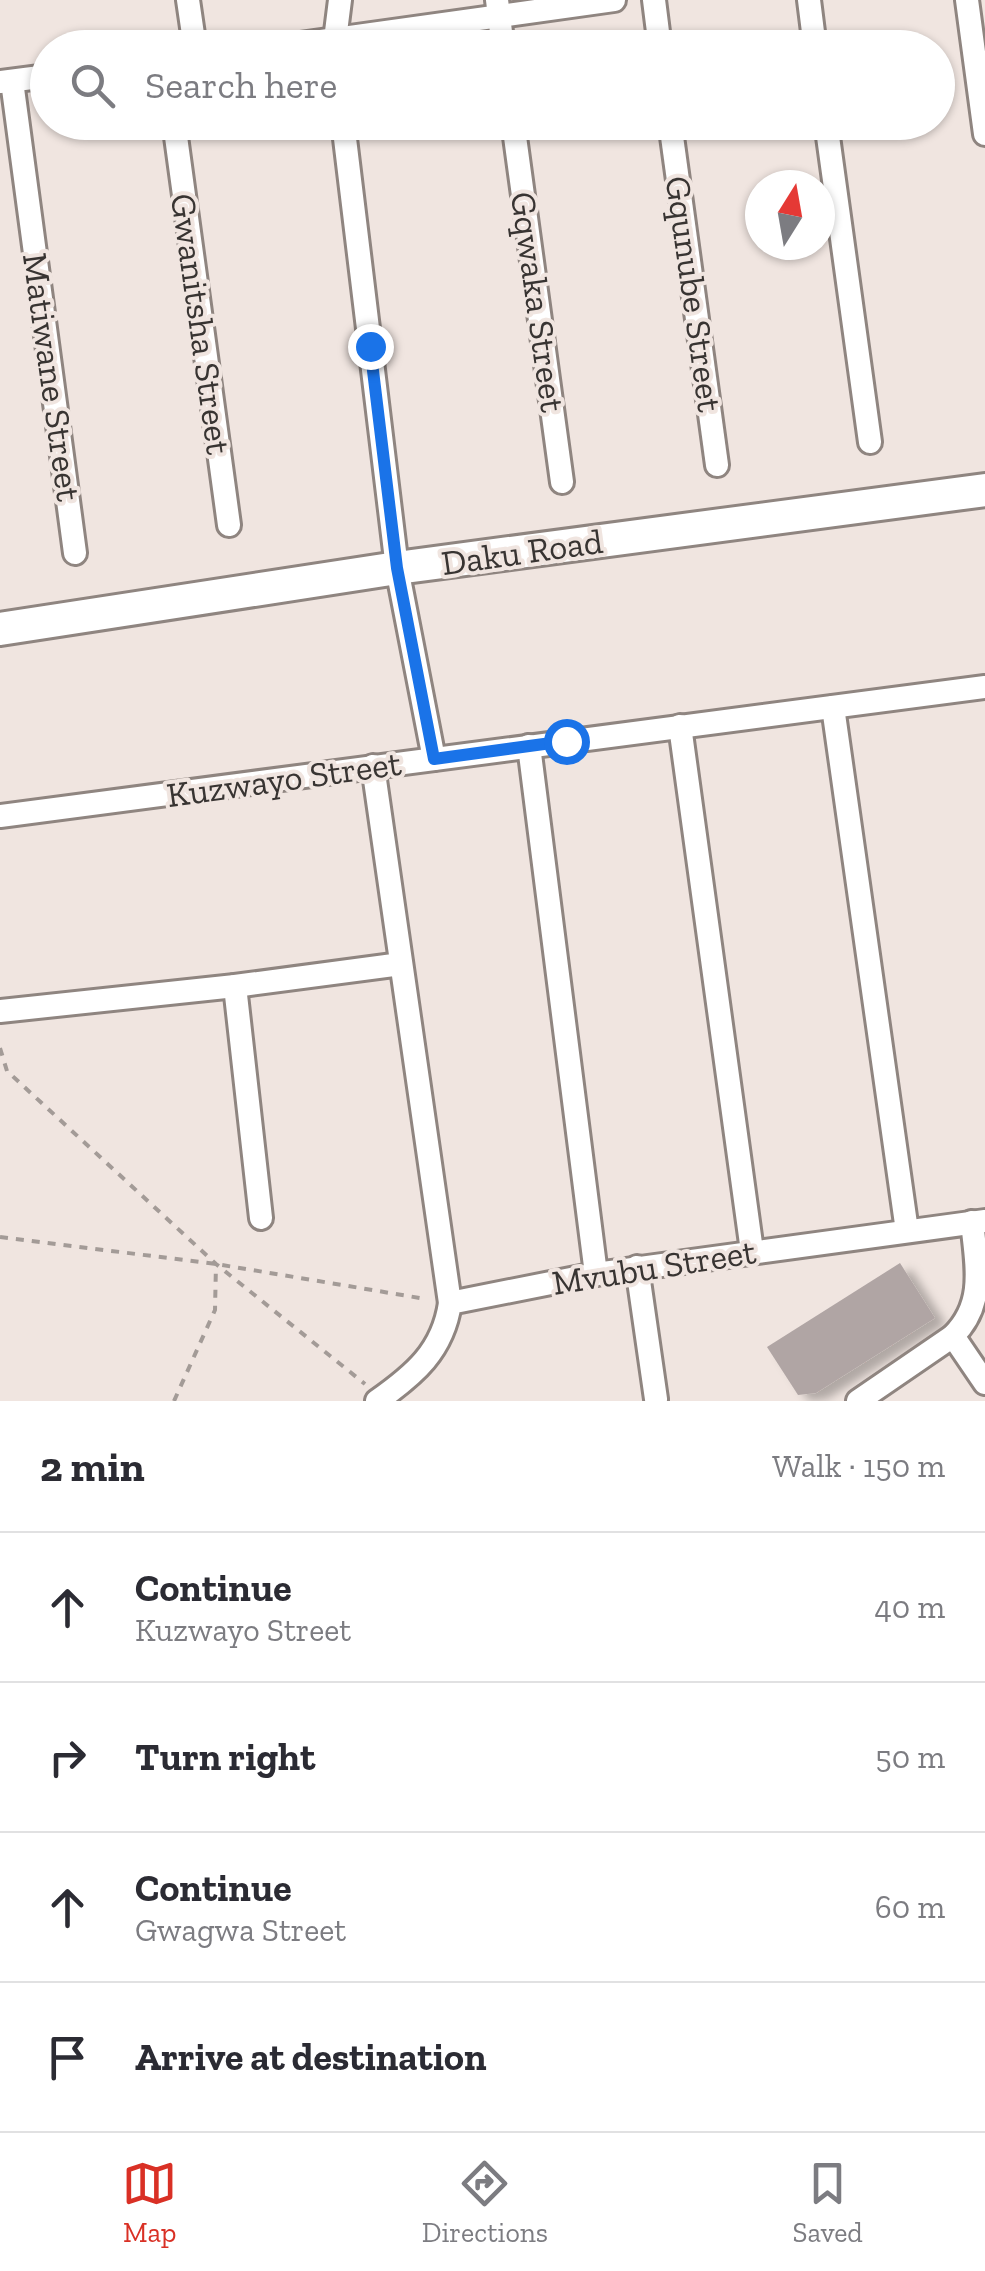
<!DOCTYPE html>
<meta charset="utf-8">
<style>
body{margin:0;font-family:"Zilla Slab",serif;background:#f7f7f7;color:#2b2b33}
.compass{position:absolute;left:745px;top:170px;width:90px;height:90px;border-radius:50%;background:#fff;box-shadow:0 2px 8px #0004;rotate:11deg}
.stop{position:absolute;width:30px;height:30px;margin:-22px;border:8px solid #1a73e8;border-radius:50%;background:#fff}
.stop.end{background:#1a73e8;border-color:#fff;box-shadow:0 2px 10px #0008}
.list{margin:0;padding:0;list-style:none}
h2{display:flex;justify-content:space-between;align-items:center;height:130px;margin:0;padding:0 40px;font-size:42px}
h2 small{font-size:32px;font-weight:400;color:#7c7c81}
.list li{display:grid;grid-template-columns:65px 1fr auto;gap:30px;align-items:center;box-sizing:border-box;height:150px;padding:0 40px;border-top:2px solid #e1e1e2}
.list b{display:block;font-size:38px;white-space:nowrap}
.list p{margin:0;font-size:32px;white-space:nowrap;color:#7c7c81}
.list em{font-size:32px;font-style:normal;color:#7c7c81}
.icon{flex:none;width:55px;height:55px;fill:none;stroke:currentColor;stroke-width:2;stroke-linecap:round;stroke-linejoin:round}
.map{position:relative;flex:none;width:985px;height:1401px;overflow:hidden}
.search{position:absolute;background:#fff;box-shadow:0 2px 8px #0004;left:30px;right:30px;top:30px;height:110px;display:flex;align-items:center;gap:25px;box-sizing:border-box;padding:0 35px;border-radius:55px;color:#7c7c81;font-size:38px}
.sheet{height:730px;background:#fff}
nav{display:flex;justify-content:space-around;align-items:center;box-sizing:border-box;height:140px;border-top:2px solid #e1e1e2;background:#fff;font-size:28px;color:#7c7c81}
nav a{display:grid;justify-items:center;gap:5px}
nav .on{color:#d93025}
.map>svg:first-child{display:block}
</style>
<div class="map">
<svg width="985" height="1401" viewBox="0 0 985 1401">
<defs>
<filter id="shadow"><feDropShadow dx="11" dy="6" stdDeviation="5" flood-color="#0004"/></filter>
</defs>
<rect width="100%" height="100%" fill="#f0e5e0"/>
<polygon fill="#b0a5a4" filter="url(#shadow)" points="900,1263 935,1318 816,1393 798,1395 767,1347"/>
<g fill="none" stroke-linecap="round" stroke-linejoin="round">
<defs>
<g id="minor">
<polyline points="188,0 195,48"/>
<polyline points="497,0 503,48"/>
<polyline points="654,0 660,48"/>
<polyline points="809,0 815,48"/>
<polyline points="967,0 985,134"/>
<polyline points="271,48 614,0"/>
<polyline points="334,48 340,0"/>
<polyline points="12,81 75,553"/>
<polyline points="0,82 48,76"/>
<polyline points="174,122 229,525"/>
<polyline points="343,122 397,568 434,759"/>
<polyline points="513,122 562,482"/>
<polyline points="670,122 717,465"/>
<polyline points="826,122 870,442"/>
<polyline points="833,707 907,1231"/>
<polyline points="680,726 752,1251"/>
<polyline points="529,746 596,1274"/>
<polyline points="373,766 450,1303"/>
<polyline points="0,816 985,687"/>
<polyline points="235,986 261,1218"/>
<polyline points="0,1011 235,986 401,964"/>
<polyline points="637,1267 656,1399"/>
<path d="M 953,1336 C 985,1304 977,1268 972,1222"/>
<path d="M 377,1401 C 414,1375 443,1351 450,1303 L 596,1274 L 985,1221"/>
<polyline points="858,1401 953,1336 985,1383"/>
</g>
<polyline id="secondary" points="0,629 397,568 985,490"/>
</defs>
<use href="#minor" stroke="#8f8580" stroke-width="28"/>
<use href="#secondary" stroke="#8f8580" stroke-width="38"/>
<g stroke="#a39b97" stroke-width="4" stroke-dasharray="8 8" stroke-linecap="butt">
<polyline points="0,1048 7,1071 216,1264 365,1384"/>
<polyline points="0,1237 216,1264 426,1299"/>
<polyline points="174,1401 215,1310 216,1264"/>
</g>
<use href="#minor" stroke="#fff" stroke-width="22"/>
<use href="#secondary" stroke="#fff" stroke-width="32"/>
</g>
<g fill="none" stroke-linecap="round" stroke-linejoin="round">
<polyline stroke="#1a73e8" stroke-width="12" points="370,346 397,568 434,759 566,741"/>
</g>
<g text-anchor="middle" stroke-width="8" stroke-linejoin="round" paint-order="stroke">
<g font-size="35" fill="#383432" stroke="#f0e5e0">
<text transform="translate(694 294) rotate(82)" y="12">Gqunube Street</text>
<text transform="translate(538 302) rotate(82)" y="12">Gqwaka Street</text>
<text transform="translate(201 324) rotate(82)" y="12">Gwanitsha Street</text>
<text transform="translate(52 377) rotate(82)" y="12">Matiwane Street</text>
<text transform="translate(522 552) rotate(-8)" y="12">Daku Road</text>
<text transform="translate(284 779) rotate(-8)" y="12">Kuzwayo Street</text>
<text transform="translate(654 1267) rotate(-9)" y="12">Mvubu Street</text>
</g>
</g>
</svg>
<svg class="compass" viewBox="-18 -18 36 36"><path d="M0-13l5 13h-10z" fill="#e53935"/><path d="M0 13l5-13h-10z" fill="#7c7c81"/></svg>
<div class="stop" style="left:566px;top:741px"></div>
<div class="stop end" style="left:370px;top:346px"></div>
<div class="search"><svg class="icon" aria-label="search" viewBox="0 0 24 24"><circle cx="10" cy="10" r="6"/><path d="M15 15l6 6"/></svg>Search here</div>
</div>
<section class="sheet">
<h2>2 min<small>Walk · 150 m</small></h2>
<ul class="list">
<li><svg class="icon" aria-label="ahead" viewBox="0 0 24 24"><path d="M12 20V5M6 11l6-6 6 6"/></svg><div><b>Continue</b><p>Kuzwayo Street</p></div><em>40 m</em></li>
<li><svg class="icon" aria-label="right" viewBox="0 0 24 24"><path d="M7 20v-9h11M14 6l5 5-5 5"/></svg><div><b>Turn right</b></div><em>50 m</em></li>
<li><svg class="icon" aria-label="ahead" viewBox="0 0 24 24"><path d="M12 20V5M6 11l6-6 6 6"/></svg><div><b>Continue</b><p>Gwagwa Street</p></div><em>60 m</em></li>
<li><svg class="icon" aria-label="arrive" viewBox="0 0 24 24"><path d="M6 21V4h12l-3 4 3 4H6"/></svg><div><b>Arrive at destination</b></div></li>
</ul>
</section>
<nav>
<a class="on"><svg class="icon" aria-label="map" viewBox="0 0 24 24"><path d="M3 6l6-2 6 2 6-2v14l-6 2-6-2-6 2zM9 4v14M15 6v14"/></svg>Map</a>
<a><svg class="icon" aria-label="directions" viewBox="0 0 24 24"><path d="M12 3l9 9-9 9-9-9zM9 14v-3h6M13 9l2 2-2 2"/></svg>Directions</a>
<a><svg class="icon" aria-label="saved" viewBox="0 0 24 24"><path d="M7 4h10v16l-5-4-5 4z"/></svg>Saved</a>
</nav>
